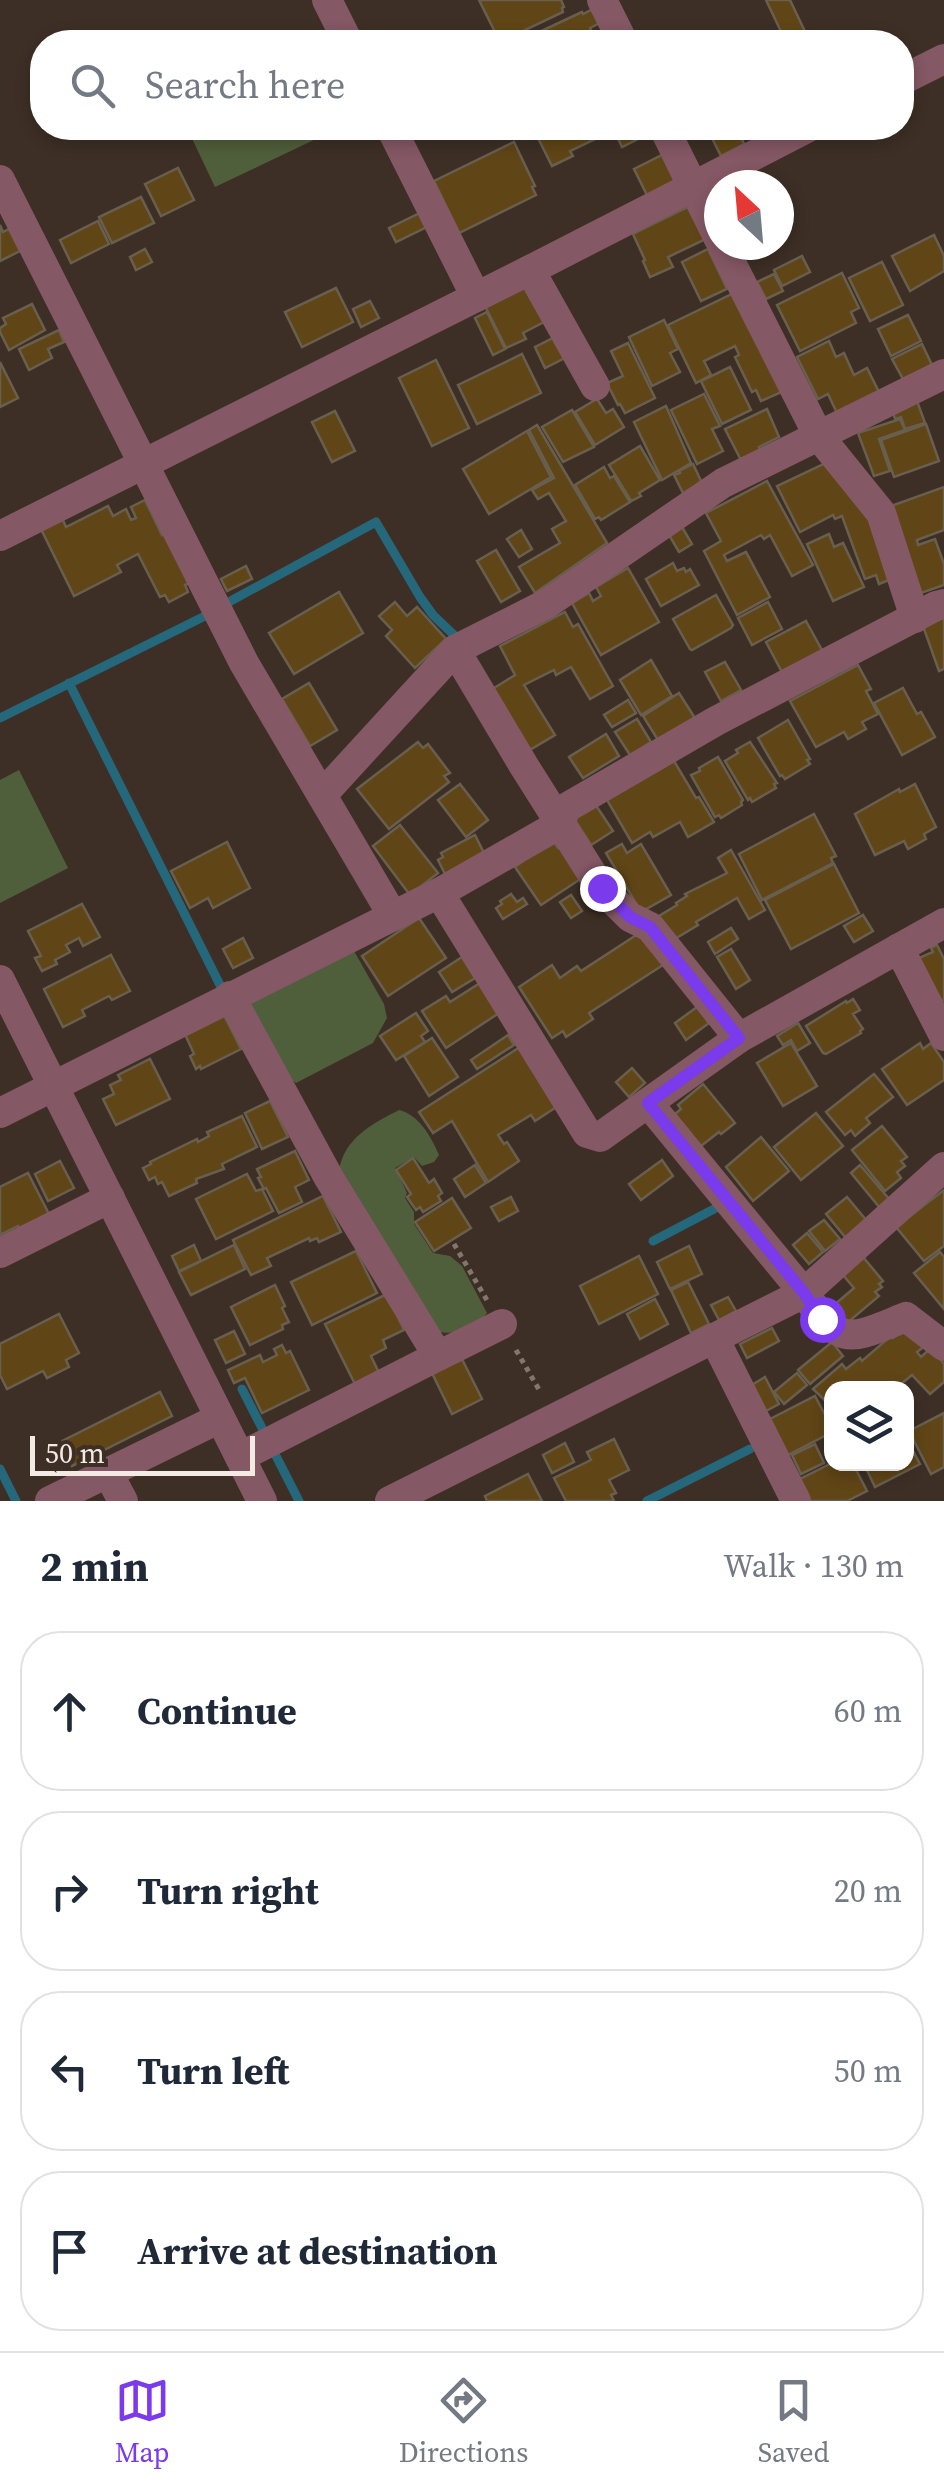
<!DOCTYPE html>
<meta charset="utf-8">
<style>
body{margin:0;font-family:"Source Serif 4",serif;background:#f6f6f7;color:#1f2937}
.controls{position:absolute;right:30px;bottom:30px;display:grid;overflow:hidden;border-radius:20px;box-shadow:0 5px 15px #0003}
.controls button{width:90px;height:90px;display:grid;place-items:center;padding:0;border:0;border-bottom:2px solid #e0e1e3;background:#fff;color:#1f2937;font:50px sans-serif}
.compass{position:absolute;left:704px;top:170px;width:90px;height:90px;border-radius:50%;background:#fff;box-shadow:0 5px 15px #0003;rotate:334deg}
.scale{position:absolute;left:30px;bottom:25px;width:225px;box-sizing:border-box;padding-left:10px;border:5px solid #f4eae4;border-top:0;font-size:28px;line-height:35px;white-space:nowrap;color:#f4eae4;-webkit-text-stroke:8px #3d2f25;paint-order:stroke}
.stop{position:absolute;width:30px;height:30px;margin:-22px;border:8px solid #7c3aed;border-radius:50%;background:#fff}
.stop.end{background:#7c3aed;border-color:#fff;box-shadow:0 2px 10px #0008}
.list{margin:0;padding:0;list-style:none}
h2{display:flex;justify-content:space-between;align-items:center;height:130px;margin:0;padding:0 40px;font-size:42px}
h2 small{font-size:32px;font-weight:400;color:#747a83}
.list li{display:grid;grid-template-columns:65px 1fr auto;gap:30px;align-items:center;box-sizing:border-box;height:160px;margin:0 20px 20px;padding:0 20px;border:2px solid #e0e1e3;border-radius:40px}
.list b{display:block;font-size:38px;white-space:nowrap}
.list em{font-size:32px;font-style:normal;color:#747a83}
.icon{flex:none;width:55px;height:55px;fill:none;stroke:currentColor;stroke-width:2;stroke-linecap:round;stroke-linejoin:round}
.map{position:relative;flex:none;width:944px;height:1501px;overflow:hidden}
.search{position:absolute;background:#fff;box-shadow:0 5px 15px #0003;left:30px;right:30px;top:30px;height:110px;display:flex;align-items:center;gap:25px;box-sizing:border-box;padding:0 35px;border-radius:40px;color:#747a83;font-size:38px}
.sheet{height:850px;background:#fff}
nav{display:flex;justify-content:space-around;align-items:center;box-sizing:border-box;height:140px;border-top:2px solid #e0e1e3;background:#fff;font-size:28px;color:#747a83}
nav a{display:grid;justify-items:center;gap:5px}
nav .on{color:#7c3aed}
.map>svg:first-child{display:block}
</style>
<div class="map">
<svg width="944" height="1501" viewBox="0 0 944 1501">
<rect width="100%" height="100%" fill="#3d2f25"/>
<g fill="#505f3b">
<polygon points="187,128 339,128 215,187"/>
<polygon points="19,770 68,868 0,903 0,780"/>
<polygon points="354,951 384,1004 387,1018 373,1043 296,1083 288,1077 250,1003"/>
<path d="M 399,1110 C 419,1115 431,1136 439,1155 L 434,1162 L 422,1166 L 414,1157 L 395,1168 L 407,1193 L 405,1198 L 414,1212 L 414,1224 L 433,1253 L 450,1256 L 462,1266 L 487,1313 C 476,1331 452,1337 433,1330 L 339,1171 C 344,1138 372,1124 399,1110 Z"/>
</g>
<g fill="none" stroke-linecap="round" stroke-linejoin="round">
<g stroke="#25687b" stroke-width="9">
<polyline points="227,603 376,522 420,597 433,615 456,637"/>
<polyline points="69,683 223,991"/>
<polyline points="0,718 205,616"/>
<polyline points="653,1241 716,1208"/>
<polyline points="242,1389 265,1434"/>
<polyline points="275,1454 299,1501"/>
<polyline points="0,1469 16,1501"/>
<polyline points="647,1501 750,1449"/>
</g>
</g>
<g fill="#604516" stroke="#685f4f" stroke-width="2.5">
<polygon points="479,0 561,0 564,7 562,8 563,12 500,42"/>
<polygon points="766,0 790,0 810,42 786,42"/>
<polygon points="593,9 600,23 590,28 597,42 518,42 582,12 583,14"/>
<polygon points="533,128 647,128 650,133 622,147 614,130 570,151 573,156 552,166"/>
<polygon points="734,128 737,128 744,144 721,156 712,138"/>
<polygon points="514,142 535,186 532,187 536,195 459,233 434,181"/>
<polygon points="662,155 676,184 648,197 634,169"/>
<polygon points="178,168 194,200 161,216 145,184"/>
<polygon points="141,197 154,223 112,243 99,217"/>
<polygon points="690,206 706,239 668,257 673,267 650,277 643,261 645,260 633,234"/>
<polygon points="422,212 429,226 396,242 389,228"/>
<polygon points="98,221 109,244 71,263 60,240"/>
<polygon points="0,225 3,232 9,229 20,251 0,261"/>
<polygon points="934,235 944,256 944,271 910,291 892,256"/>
<polygon points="145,249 152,262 136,270 130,257"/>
<polygon points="708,249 727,289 701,301 682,262"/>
<polygon points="802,256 810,272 782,286 774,270"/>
<polygon points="882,262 903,305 870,321 849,278"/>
<polygon points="842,273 859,308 851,312 856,323 800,351 777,305"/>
<polygon points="774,274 783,291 766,299 757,282"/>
<polygon points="528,283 546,321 523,333 526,339 506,348 484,304"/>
<polygon points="336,288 353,322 302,347 285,312"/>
<polygon points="734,293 784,391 761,401 756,390 752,392 735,357 739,355 735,346 704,361 711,375 696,383 668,325"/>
<polygon points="370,301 379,318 361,327 353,309"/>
<polygon points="32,304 45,330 9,350 0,332 0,328 6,324 3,318"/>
<polygon points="487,312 505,349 493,355 475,318"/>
<polygon points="908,315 921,341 891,356 878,329"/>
<polygon points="664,320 678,349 670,353 680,372 652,386 629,337"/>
<polygon points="59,330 64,342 48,349 52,358 29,370 19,349"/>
<polygon points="557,336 567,357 545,368 535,347"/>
<polygon points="829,341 836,357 844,353 854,375 867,368 879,392 837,413 828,394 818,399 797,357"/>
<polygon points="628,343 655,398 625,413 620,404 618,405 607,383 623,376 611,351"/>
<polygon points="922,344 932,365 903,379 892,359"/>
<polygon points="522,354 541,393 477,424 458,385"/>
<polygon points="436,360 469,428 432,446 399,378"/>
<polygon points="0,362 18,398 0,407"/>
<polygon points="730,367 751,410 722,424 701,381"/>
<polygon points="704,394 720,426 712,429 723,451 697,464 671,410"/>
<polygon points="597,399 606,413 613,409 624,427 595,445 575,412"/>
<polygon points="917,401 925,423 905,429 901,417 895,419 892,409"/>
<polygon points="666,406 691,463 662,480 634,422"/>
<polygon points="767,409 779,437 759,447 761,451 741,460 725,429"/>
<polygon points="572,410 594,447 563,462 542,427"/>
<polygon points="335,411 355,451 332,462 312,422"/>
<polygon points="900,419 905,430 879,439 890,471 874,476 858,433"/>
<polygon points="926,424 939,461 894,477 881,440"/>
<polygon points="537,425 607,543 535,593 519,567 560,543 552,529 566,521 549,493 538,499 532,490 554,478 529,430"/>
<polygon points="527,431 551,477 489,514 463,469"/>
<polygon points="640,446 660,480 639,493 641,496 631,501 609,465"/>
<polygon points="834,459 868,504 894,578 879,584 876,575 865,579 842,516 835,519 833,515 800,532 777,486"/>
<polygon points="693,464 702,483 683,493 674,475 680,473 679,471"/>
<polygon points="604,467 610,478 614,476 630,502 601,520 599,517 595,519 575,485"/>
<polygon points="767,481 813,565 792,576 770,535 764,539 761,535 724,555 727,561 746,552 770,597 737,615 704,551 721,541 706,513"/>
<polygon points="944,487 944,530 917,540 918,545 935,539 944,564 944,585 921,593 891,506"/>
<polygon points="145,500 162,535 166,533 190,583 185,585 188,592 169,602 165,595 160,597 138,554 117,565 121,572 74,596 41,529 62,518 66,527 108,506 113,516 126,509 131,520 136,518 131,507"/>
<polygon points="682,527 692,544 679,552 669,535"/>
<polygon points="521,530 532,549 519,557 507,539"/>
<polygon points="829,534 834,547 843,543 864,587 833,601 807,544"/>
<polygon points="496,550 520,591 501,602 477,561"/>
<polygon points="673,563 677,571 684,568 686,572 690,569 699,585 661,606 646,579"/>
<polygon points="246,566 252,579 227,591 221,579"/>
<polygon points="628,568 659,622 601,655 572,603 589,593 593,601 601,596 596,587"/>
<polygon points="339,592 363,633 294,674 269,633"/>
<polygon points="716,595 733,625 731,628 692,650 690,649 673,619"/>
<polygon points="395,602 407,616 417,607 446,639 415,668 386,636 392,630 379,616"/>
<polygon points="768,602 782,629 752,645 738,618"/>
<polygon points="565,612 573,627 578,624 613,686 590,699 571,667 556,675 554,670 524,685 555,735 528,751 491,690 515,675 500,646"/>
<polygon points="944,618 944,669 939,671 923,626"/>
<polygon points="806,621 823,652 783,674 766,642"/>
<polygon points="651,660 672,696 641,715 620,680"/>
<polygon points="725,662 741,690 721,701 705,672"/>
<polygon points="858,665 871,689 866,691 878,714 862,722 866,729 848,739 844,732 816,747 790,701"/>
<polygon points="309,683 337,730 310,746 282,699"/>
<polygon points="903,688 917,714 921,712 935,737 902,755 874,703"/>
<polygon points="679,693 695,718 658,740 643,716"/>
<polygon points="628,700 636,713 612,727 604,715"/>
<polygon points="637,719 651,742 630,755 615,732"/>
<polygon points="788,720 810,759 807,760 810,764 785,779 782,775 780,776 758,738"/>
<polygon points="606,734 619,756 583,778 569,757"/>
<polygon points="418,742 423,748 428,744 450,773 444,776 449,782 389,829 357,789"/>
<polygon points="750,742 777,783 774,784 776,788 752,802 750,798 748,800 725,761 738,753 736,750"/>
<polygon points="718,757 743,800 741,802 742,805 721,818 719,815 715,817 691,775 700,771 699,768"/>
<polygon points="674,761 696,798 699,797 714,822 688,837 680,822 653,837 650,832 632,843 607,800"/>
<polygon points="460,784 488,820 466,837 438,800"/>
<polygon points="915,784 936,827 924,834 926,839 908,849 904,841 875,855 855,814 899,789 900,792"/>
<polygon points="595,804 613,831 591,845 573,817"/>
<polygon points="814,814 836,856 831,858 833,863 762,900 739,854"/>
<polygon points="400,825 438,873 410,895 373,846"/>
<polygon points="475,835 484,853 445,874 438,860 443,857 441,853"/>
<polygon points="552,839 558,848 561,846 582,878 541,905 515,867"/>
<polygon points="227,842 250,888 213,908 208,898 190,908 171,871"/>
<polygon points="622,844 627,853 641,844 671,895 641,912 606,853"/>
<polygon points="731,850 765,910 749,919 737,898 696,922 698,925 673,940 659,916 677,905 676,903 687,896 685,894 727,873 718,858"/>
<polygon points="834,864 859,913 791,949 765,900"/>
<polygon points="511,894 517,902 523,898 527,904 503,919 496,908 502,904 500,901"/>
<polygon points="571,895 582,911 571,918 560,902"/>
<polygon points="82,904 100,937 83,946 79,938 66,945 70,952 55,960 57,964 42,971 35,958 41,956 28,931"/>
<polygon points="863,915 873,931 854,942 844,926"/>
<polygon points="419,918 446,958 388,996 362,956"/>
<polygon points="731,928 738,939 715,954 708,942"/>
<polygon points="641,932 663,965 589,1013 593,1019 566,1037 563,1031 552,1038 519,987 552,965 560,978 577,966 581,971"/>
<polygon points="243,938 253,958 233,968 223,949"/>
<polygon points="937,945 944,959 944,1000 936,1004 917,959 933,952 931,948"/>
<polygon points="731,949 750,980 736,989 717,957"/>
<polygon points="111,955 130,991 112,1000 109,996 82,1010 85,1016 63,1027 44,989"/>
<polygon points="462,957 475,978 452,992 439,972"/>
<polygon points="480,983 499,1013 446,1048 422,1011 446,996 450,1002"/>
<polygon points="853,999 860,1010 853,1014 863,1029 860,1031 861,1033 826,1054 823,1053 806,1026 846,1001 847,1003"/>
<polygon points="697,1007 709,1023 686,1040 675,1023"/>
<polygon points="223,1013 241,1049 201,1069 200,1066 196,1069 190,1056 194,1054 184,1032"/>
<polygon points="416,1013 428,1031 421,1036 425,1042 396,1060 380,1036"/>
<polygon points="798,1023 810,1043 797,1051 791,1040 783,1045 777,1036"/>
<polygon points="508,1035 514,1045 477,1069 471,1060"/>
<polygon points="432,1038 458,1077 429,1096 404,1056"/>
<polygon points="791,1043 817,1086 783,1106 757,1063"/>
<polygon points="920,1043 923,1049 931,1043 944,1062 944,1080 907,1105 882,1069"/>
<polygon points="520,1047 558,1106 535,1121 531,1115 498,1135 504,1144 507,1142 519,1161 488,1182 452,1121 433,1133 419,1112"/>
<polygon points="150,1059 170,1099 116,1125 103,1099 114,1094 110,1085 121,1080 118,1075"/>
<polygon points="632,1068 645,1083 629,1097 616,1082"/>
<polygon points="874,1074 893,1097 866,1118 870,1123 855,1136 851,1130 845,1135 826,1112"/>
<polygon points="703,1084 735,1123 721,1134 719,1132 701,1146 675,1114 681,1109 678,1105"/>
<polygon points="270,1101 288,1137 262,1149 245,1113"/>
<polygon points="816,1113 843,1146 801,1180 774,1147"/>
<polygon points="242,1116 257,1147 222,1164 224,1169 196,1179 197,1183 169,1196 162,1182 158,1184 155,1177 149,1180 143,1168 151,1164 150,1162 197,1139 198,1142 209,1136 207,1132"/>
<polygon points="882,1126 907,1157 901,1161 905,1166 897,1172 901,1178 885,1191 852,1150"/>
<polygon points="761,1137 789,1171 753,1201 726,1167"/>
<polygon points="295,1151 309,1180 295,1187 302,1202 279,1213 266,1188 264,1189 258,1178 261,1177 257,1169"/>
<polygon points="413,1158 429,1183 434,1179 442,1193 438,1196 441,1201 423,1212 420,1207 416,1210 407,1197 411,1194 396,1170"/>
<polygon points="662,1160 673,1176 641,1200 629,1184"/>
<polygon points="60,1161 74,1188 48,1201 35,1174"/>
<polygon points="475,1165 486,1183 465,1197 454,1179"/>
<polygon points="860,1165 890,1200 880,1208 851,1173"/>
<polygon points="28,1173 49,1214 20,1228 18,1226 0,1235 0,1187"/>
<polygon points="247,1174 256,1191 262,1189 273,1211 216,1239 196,1199"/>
<polygon points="944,1190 944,1246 924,1261 896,1227"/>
<polygon points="323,1196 341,1232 319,1242 317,1238 310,1241 309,1238 267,1258 271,1266 251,1275 233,1240"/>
<polygon points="511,1197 518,1211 499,1221 491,1207"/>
<polygon points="847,1197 867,1221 846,1238 826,1214"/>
<polygon points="452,1198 471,1228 434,1251 415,1222"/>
<polygon points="824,1220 840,1239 825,1251 809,1231"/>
<polygon points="807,1233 823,1252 809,1264 793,1245"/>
<polygon points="194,1245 201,1261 179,1271 172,1256"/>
<polygon points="234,1245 245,1269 191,1295 179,1272"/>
<polygon points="689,1246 702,1274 670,1289 657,1262"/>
<polygon points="356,1251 377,1293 312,1325 291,1282"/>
<polygon points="940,1252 944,1257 944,1309 914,1273"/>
<polygon points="639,1256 658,1294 599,1324 580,1286"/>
<polygon points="863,1257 883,1281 879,1284 882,1287 875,1292 879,1296 847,1323 833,1306 854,1288 842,1274"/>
<polygon points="688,1282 709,1324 691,1333 671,1290"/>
<polygon points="275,1285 285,1306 282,1308 289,1322 282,1325 283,1329 250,1345 231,1307"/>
<polygon points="387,1294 404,1330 383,1340 386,1348 371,1356 380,1375 356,1386 325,1324"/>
<polygon points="728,1297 736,1311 719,1320 711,1305"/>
<polygon points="655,1299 668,1324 640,1339 627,1314"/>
<polygon points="59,1314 79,1353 66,1360 69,1367 47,1378 43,1371 7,1389 0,1375 0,1344"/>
<polygon points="772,1328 779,1341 747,1358 740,1344"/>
<polygon points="904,1329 926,1345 917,1352 921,1357 931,1348 944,1364 944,1382 930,1394 912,1375 896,1388 832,1388 832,1407 813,1389 842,1364 846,1369 860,1358 862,1361 891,1336 893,1338"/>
<polygon points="234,1331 245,1354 226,1363 215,1340"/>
<polygon points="832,1342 843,1356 810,1384 798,1370"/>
<polygon points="282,1345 286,1353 290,1351 309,1390 262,1413 245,1378 234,1383 228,1370 260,1355 263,1362 277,1355 274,1349"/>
<polygon points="462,1359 482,1399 452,1414 432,1373"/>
<polygon points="797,1373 807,1385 784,1404 774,1392"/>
<polygon points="765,1377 779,1404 764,1412 750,1386"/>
<polygon points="160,1392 172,1416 72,1466 60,1442"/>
<polygon points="815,1396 832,1428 832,1432 788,1455 770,1419"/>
<polygon points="944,1413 944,1467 931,1474 909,1431"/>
<polygon points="906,1438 920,1464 875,1487 864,1464 906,1464"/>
<polygon points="614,1439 629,1470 609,1480 616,1493 611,1495 614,1501 566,1501 554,1478 591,1460 587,1452"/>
<polygon points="565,1443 574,1462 552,1473 543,1455"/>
<polygon points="815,1444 824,1463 801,1474 792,1455"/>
<polygon points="832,1463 853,1464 867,1491 847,1501 806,1501 796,1481"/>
<polygon points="528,1474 542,1501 487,1501 485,1496"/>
</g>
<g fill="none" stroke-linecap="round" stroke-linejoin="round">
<g stroke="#82766e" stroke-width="5" stroke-dasharray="5 5" stroke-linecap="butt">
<polyline points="454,1244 488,1302"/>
<polyline points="516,1350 541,1393"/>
</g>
<g stroke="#845864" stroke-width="30">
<polyline points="327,0 348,42"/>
<polyline points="602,0 623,42"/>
<polyline points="902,80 944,59"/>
<polyline points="391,128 476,297"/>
<polyline points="664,128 719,239"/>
<polyline points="0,180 244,663 393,916"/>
<polyline points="722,245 818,435 881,513 915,618"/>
<polyline points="530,270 595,386"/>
<polyline points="0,536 530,270 807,128"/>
<polyline points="455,650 524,766 601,888 630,917 650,927 739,1038"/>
<polyline points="322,795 455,650 548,603 723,483 944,374"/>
<polyline points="439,893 587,1133 600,1137 739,1038 944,923"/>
<polyline points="899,948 944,1036"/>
<polyline points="0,980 262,1501"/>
<polyline points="230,996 329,1178 438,1356 240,1457"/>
<path d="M 648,1103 L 804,1293 C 842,1348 848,1340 906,1317 L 944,1346"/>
<polyline points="0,1113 439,893 560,824 566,808 716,721 936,606 944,604"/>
<polyline points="0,1253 110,1198"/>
<polyline points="714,1338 796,1501"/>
<polyline points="438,1356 502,1324"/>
<polyline points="108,1473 123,1501"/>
<polyline points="50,1501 220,1418"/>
<polyline points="390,1501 804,1293 944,1167"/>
</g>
</g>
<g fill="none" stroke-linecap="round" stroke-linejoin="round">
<polyline stroke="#7c3aed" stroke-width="12" points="602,888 630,917 650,927 739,1038 648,1103 804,1293 822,1319"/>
</g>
</svg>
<div class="controls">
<button><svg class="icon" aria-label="layers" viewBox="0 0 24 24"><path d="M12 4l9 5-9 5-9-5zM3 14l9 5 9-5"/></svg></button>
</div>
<svg class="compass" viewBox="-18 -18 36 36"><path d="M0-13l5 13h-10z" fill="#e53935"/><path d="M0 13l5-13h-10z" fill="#747a83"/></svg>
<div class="scale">50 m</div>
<div class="stop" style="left:822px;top:1319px"></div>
<div class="stop end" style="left:602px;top:888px"></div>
<div class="search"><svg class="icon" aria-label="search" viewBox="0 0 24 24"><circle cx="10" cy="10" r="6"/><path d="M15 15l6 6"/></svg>Search here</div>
</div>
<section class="sheet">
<h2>2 min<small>Walk · 130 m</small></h2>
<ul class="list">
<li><svg class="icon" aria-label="ahead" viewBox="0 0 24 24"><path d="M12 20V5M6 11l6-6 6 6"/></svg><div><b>Continue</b></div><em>60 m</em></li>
<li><svg class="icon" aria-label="right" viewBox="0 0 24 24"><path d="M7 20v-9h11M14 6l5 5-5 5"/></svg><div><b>Turn right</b></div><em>20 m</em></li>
<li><svg class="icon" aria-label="left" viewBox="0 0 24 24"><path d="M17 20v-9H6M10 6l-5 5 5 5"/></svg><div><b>Turn left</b></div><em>50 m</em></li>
<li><svg class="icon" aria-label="arrive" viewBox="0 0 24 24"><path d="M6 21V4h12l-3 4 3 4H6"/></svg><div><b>Arrive at destination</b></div></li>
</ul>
</section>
<nav>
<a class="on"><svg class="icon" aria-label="map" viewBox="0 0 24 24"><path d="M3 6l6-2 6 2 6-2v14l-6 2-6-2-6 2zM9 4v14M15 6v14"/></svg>Map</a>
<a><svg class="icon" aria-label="directions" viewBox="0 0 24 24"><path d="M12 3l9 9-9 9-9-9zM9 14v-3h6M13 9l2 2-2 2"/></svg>Directions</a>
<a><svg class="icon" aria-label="saved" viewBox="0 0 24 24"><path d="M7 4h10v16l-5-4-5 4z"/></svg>Saved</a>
</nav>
